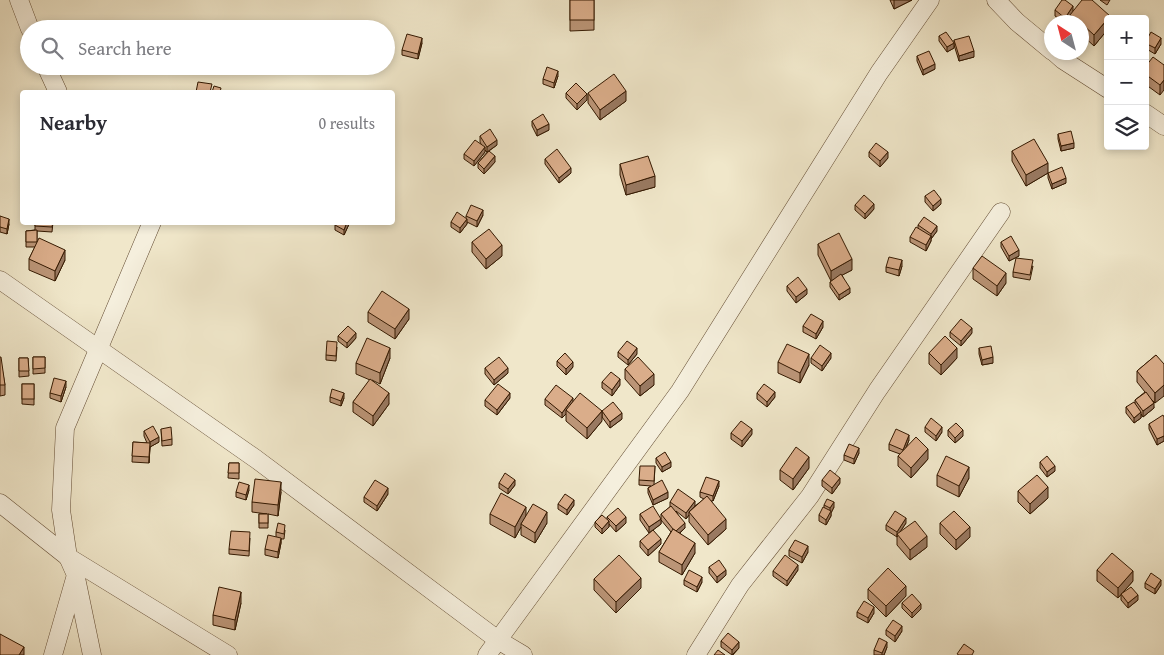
<!DOCTYPE html>
<meta charset="utf-8">
<style>
body{margin:0;font-family:"Gentium Book Plus",serif;background:#f7f7f7;color:#2b2b33}
.controls{position:absolute;right:15px;top:15px;display:grid;overflow:hidden;border-radius:5px;box-shadow:0 2px 8px #0003}
.controls button{width:45px;height:45px;display:grid;place-items:center;padding:0;border:0;border-bottom:1px solid #e1e1e2;background:#fff;color:#2b2b33;font:25px sans-serif}
.compass{position:absolute;left:1044px;top:15px;width:45px;height:45px;border-radius:50%;background:#fff;box-shadow:0 2px 8px #0003;rotate:324deg}
.list{margin:0;padding:0;list-style:none}
h2{display:flex;justify-content:space-between;align-items:center;height:65px;margin:0;padding:0 20px;font-size:21px}
h2 small{font-size:16px;font-weight:400;color:#7c7c81}
.icon{flex:none;width:28px;height:28px;fill:none;stroke:currentColor;stroke-width:2;stroke-linecap:round;stroke-linejoin:round}
.map{position:relative;flex:none;width:1164px;height:655px;overflow:hidden}
.search{position:absolute;background:#fff;box-shadow:0 2px 8px #0003;left:20px;top:20px;width:375px;height:55px;display:flex;align-items:center;gap:12px;box-sizing:border-box;padding:0 18px;border-radius:28px;color:#7c7c81;font-size:19px}
.panel{position:absolute;background:#fff;box-shadow:0 2px 8px #0003;left:20px;top:90px;width:375px;height:135px;border-radius:5px}
.map>svg:first-child{display:block}
</style>
<div class="map">
<svg width="1164" height="655" viewBox="0 0 1164 655">
<rect width="100%" height="100%" fill="#f0e7ca"/>
<filter id="stains"><feTurbulence type="fractalNoise" baseFrequency=".004" numOctaves="4"/><feColorMatrix values="0 0 0 0 .2 0 0 0 0 .09 0 0 0 0 .02 0 0 0 .5 -.17"/></filter>
<radialGradient id="worn" r=".72"><stop offset=".6" stop-color="#630" stop-opacity="0"/><stop offset="1" stop-color="#630" stop-opacity=".3"/></radialGradient>
<g fill="none" stroke-linecap="round" stroke-linejoin="round">
<defs>
<g id="street">
<polyline points="19,0 30,29"/>
<polyline points="996,0 1017,22 1052,51"/>
<polyline points="1054,52 1063,60 1108,89"/>
<polyline points="46,66 58,92"/>
<polyline points="1145,113 1164,126"/>
<polyline points="0,280 256,459 498,640 523,655"/>
<polyline points="0,503 68,557 228,655"/>
<polyline points="76,578 92,655"/>
<polyline points="53,655 76,575 68,557 61,510 65,428 152,222"/>
<polyline points="487,655 680,391 879,73 930,0"/>
<polyline points="696,655 740,585 810,496 877,391 1001,212"/>
</g>
</defs>
<use href="#street" stroke="#634c33" stroke-width="19"/>
<use href="#street" stroke="#f5efdd" stroke-width="18"/>
</g>
<g fill="#bb9577" stroke="#341901">
<polygon points="570,0 594,0 594,30 570,31"/>
<polygon points="890,0 912,0 894,9"/>
<polygon points="1100,0 1110,0 1107,5"/>
<polygon points="1055,10 1073,11 1110,19 1108,19 1108,29 1094,46 1082,35 1082,22 1070,22 1070,16 1065,22 1064,22 1055,16"/>
<polygon points="939,36 954,48 947,52 939,41"/>
<polygon points="954,40 974,57 959,61 954,45"/>
<polygon points="1145,41 1161,44 1155,54 1145,48"/>
<polygon points="422,43 418,59 402,55 402,50"/>
<polygon points="917,56 935,69 923,75 917,61"/>
<polygon points="1164,65 1160,95 1145,84 1145,67"/>
<polygon points="558,76 554,88 543,84 543,79"/>
<polygon points="566,93 587,100 577,110 566,98"/>
<polygon points="588,93 626,101 600,120 588,103"/>
<polygon points="532,121 549,130 537,136 532,126"/>
<polygon points="1058,134 1074,148 1061,151 1058,139"/>
<polygon points="480,136 497,145 489,151 495,162 484,174 478,168 478,163 488,151 487,152 485,150 485,152 474,166 464,159 464,154 481,144 480,142"/>
<polygon points="1012,151 1048,173 1026,186 1012,161"/>
<polygon points="869,152 888,158 880,167 869,157"/>
<polygon points="545,159 571,173 559,183 545,164"/>
<polygon points="620,164 655,187 626,195 620,175"/>
<polygon points="1048,173 1066,183 1052,189 1048,178"/>
<polygon points="925,196 941,204 933,211 925,202"/>
<polygon points="855,205 874,209 865,219 855,210"/>
<polygon points="483,215 477,227 467,222 467,224 460,233 451,227 451,222 466,219 466,216"/>
<polygon points="0,216 9,224 7,234 0,232"/>
<polygon points="35,222 53,222 52,232 37,231 37,242 65,260 55,281 29,270 29,259 35,247 26,247 26,231 35,230"/>
<polygon points="350,222 344,235 335,230 335,225"/>
<polygon points="918,225 937,231 931,239 931,241 926,251 910,242 910,237 918,229"/>
<polygon points="472,242 502,256 486,269 472,252"/>
<polygon points="1001,242 1019,256 1009,261 1001,247"/>
<polygon points="818,244 852,270 842,275 850,293 839,300 830,287 830,282 831,281 818,255"/>
<polygon points="902,266 899,276 886,272 886,267"/>
<polygon points="1033,266 1030,280 1013,277 1013,272"/>
<polygon points="973,268 1006,283 997,296 973,279"/>
<polygon points="787,286 807,294 796,303 787,291"/>
<polygon points="368,312 409,319 395,339 368,322"/>
<polygon points="803,326 823,327 816,339 803,332"/>
<polygon points="950,332 972,333 961,346 950,337"/>
<polygon points="338,336 356,338 347,348 338,341"/>
<polygon points="337,347 336,361 326,360 326,355"/>
<polygon points="979,348 993,363 982,365 979,354"/>
<polygon points="618,352 637,354 628,365 618,357"/>
<polygon points="929,353 957,358 941,375 929,364"/>
<polygon points="1156,355 1155,403 1152,400 1154,408 1143,417 1141,414 1141,418 1134,423 1126,413 1126,407 1135,404 1135,400 1145,392 1137,382 1137,371"/>
<polygon points="0,357 5,385 5,395 0,396"/>
<polygon points="33,357 45,357 45,373 33,374"/>
<polygon points="19,358 28,358 29,376 19,377"/>
<polygon points="390,358 380,384 372,380 389,404 373,426 353,412 353,402 370,380 356,374 356,363"/>
<polygon points="811,358 831,358 822,371 811,363"/>
<polygon points="557,361 573,367 566,375 557,366"/>
<polygon points="778,362 809,365 800,383 778,373"/>
<polygon points="485,368 508,373 494,385 485,374"/>
<polygon points="625,369 654,385 640,396 625,379"/>
<polygon points="602,382 620,385 612,396 602,388"/>
<polygon points="22,384 34,384 34,405 22,404"/>
<polygon points="66,387 61,402 50,398 50,393"/>
<polygon points="757,393 775,397 767,407 757,399"/>
<polygon points="330,397 344,398 341,406 330,402"/>
<polygon points="510,398 497,415 485,406 485,400"/>
<polygon points="545,399 573,401 602,421 587,439 566,421 566,414 562,418 545,405"/>
<polygon points="602,411 622,419 610,428 602,417"/>
<polygon points="1164,417 1164,441 1157,445 1149,429 1149,424"/>
<polygon points="925,427 942,432 936,441 925,432"/>
<polygon points="161,429 172,439 172,445 162,446"/>
<polygon points="948,430 963,436 955,443 948,436"/>
<polygon points="144,431 159,442 150,447 149,463 132,462 133,442 147,443 144,436"/>
<polygon points="731,433 752,434 742,447 731,439"/>
<polygon points="909,440 906,448 928,459 911,478 898,466 898,456 900,454 889,450 889,444"/>
<polygon points="859,453 854,464 844,460 844,455"/>
<polygon points="656,458 671,467 662,472 656,463"/>
<polygon points="1040,462 1055,471 1047,477 1040,468"/>
<polygon points="229,463 239,463 239,479 228,478"/>
<polygon points="655,466 654,485 668,498 653,505 648,493 648,488 651,486 639,485 639,480"/>
<polygon points="809,468 793,490 780,480 780,470"/>
<polygon points="937,475 969,478 959,497 937,486"/>
<polygon points="822,480 840,483 832,494 822,486"/>
<polygon points="499,483 515,485 508,494 499,488"/>
<polygon points="719,486 713,501 711,501 726,529 708,545 689,522 689,515 686,519 676,511 685,528 680,533 695,553 682,575 659,562 659,552 671,532 661,520 661,524 649,533 640,520 640,514 661,519 661,514 670,507 670,502 695,506 704,499 700,497 700,492"/>
<polygon points="249,490 246,500 236,497 236,492"/>
<polygon points="1018,491 1048,498 1030,514 1018,502"/>
<polygon points="281,492 278,516 268,514 268,528 259,528 259,514 267,514 252,512 252,502"/>
<polygon points="388,494 377,511 364,502 364,497"/>
<polygon points="558,504 574,505 567,515 558,509"/>
<polygon points="824,505 834,507 831,513 831,516 826,525 819,521 819,515 824,508"/>
<polygon points="490,514 526,516 547,523 535,543 521,535 521,527 515,538 490,524"/>
<polygon points="607,517 626,523 616,532 609,524 609,527 602,534 595,527 595,522 607,520"/>
<polygon points="906,523 900,532 927,547 910,560 897,545 897,536 897,537 886,530 886,525"/>
<polygon points="940,523 970,537 956,550 940,534"/>
<polygon points="285,530 284,539 281,539 281,543 278,558 265,555 265,549 276,537 276,532"/>
<polygon points="250,538 249,556 229,554 229,549"/>
<polygon points="640,541 661,544 648,556 640,547"/>
<polygon points="789,550 808,552 802,563 789,556"/>
<polygon points="709,567 726,575 717,583 709,573"/>
<polygon points="798,570 787,586 773,576 773,571"/>
<polygon points="1097,570 1133,581 1118,598 1097,581"/>
<polygon points="594,579 641,588 616,613 594,590"/>
<polygon points="684,580 702,582 697,592 684,585"/>
<polygon points="1145,583 1161,585 1155,594 1145,588"/>
<polygon points="868,589 906,596 886,617 868,599"/>
<polygon points="1121,594 1138,600 1128,608 1121,600"/>
<polygon points="241,603 235,630 213,625 213,615"/>
<polygon points="902,603 921,609 912,618 902,608"/>
<polygon points="857,612 874,613 868,623 857,617"/>
<polygon points="886,630 902,631 895,642 886,635"/>
<polygon points="721,641 739,648 733,655 732,655 721,647"/>
<polygon points="887,647 884,655 874,655 874,650"/>
</g>
<g fill="#997961" stroke="#341901">
<polygon points="894,0 912,0 894,9"/>
<polygon points="1073,6 1073,12 1065,22 1065,18"/>
<polygon points="1108,19 1108,29 1094,46 1094,35"/>
<polygon points="422,38 422,43 418,59 418,54"/>
<polygon points="1161,38 1161,44 1155,54 1155,48"/>
<polygon points="954,43 954,48 947,52 947,47"/>
<polygon points="974,51 974,57 959,61 959,56"/>
<polygon points="935,64 935,69 923,75 923,70"/>
<polygon points="558,71 558,76 554,88 554,83"/>
<polygon points="1164,80 1164,90 1160,95 1160,85"/>
<polygon points="626,91 626,101 600,120 600,110"/>
<polygon points="587,94 587,100 577,110 577,104"/>
<polygon points="549,124 549,130 537,136 537,130"/>
<polygon points="497,140 497,145 487,152 487,147"/>
<polygon points="1074,143 1074,148 1061,151 1061,146"/>
<polygon points="485,147 485,152 474,166 474,161"/>
<polygon points="888,152 888,158 880,167 880,161"/>
<polygon points="495,156 495,162 484,174 484,169"/>
<polygon points="1048,163 1048,173 1026,186 1026,175"/>
<polygon points="571,168 571,173 559,183 559,178"/>
<polygon points="655,176 655,187 626,195 626,185"/>
<polygon points="1066,178 1066,183 1052,189 1052,184"/>
<polygon points="941,199 941,204 933,211 933,206"/>
<polygon points="874,204 874,209 865,219 865,214"/>
<polygon points="483,210 483,215 477,227 477,221"/>
<polygon points="9,219 9,224 7,234 7,229"/>
<polygon points="467,219 467,224 460,233 460,228"/>
<polygon points="347,222 350,222 344,235 344,230"/>
<polygon points="937,226 937,231 931,239 931,234"/>
<polygon points="931,236 931,241 926,251 926,245"/>
<polygon points="502,245 502,256 486,269 486,259"/>
<polygon points="65,250 65,260 55,281 55,271"/>
<polygon points="1019,250 1019,256 1009,261 1009,256"/>
<polygon points="852,259 852,270 831,281 831,271"/>
<polygon points="902,260 902,266 899,276 899,270"/>
<polygon points="1006,273 1006,283 997,296 997,286"/>
<polygon points="850,288 850,293 839,300 839,295"/>
<polygon points="807,289 807,294 796,303 796,297"/>
<polygon points="409,309 409,319 395,339 395,329"/>
<polygon points="823,321 823,327 816,339 816,334"/>
<polygon points="972,328 972,333 961,346 961,341"/>
<polygon points="356,333 356,338 347,348 347,343"/>
<polygon points="390,348 390,358 380,384 380,373"/>
<polygon points="637,348 637,354 628,365 628,360"/>
<polygon points="957,348 957,358 941,375 941,365"/>
<polygon points="831,353 831,358 822,371 822,366"/>
<polygon points="809,354 809,365 800,383 800,373"/>
<polygon points="993,357 993,363 982,365 982,360"/>
<polygon points="573,362 573,367 566,375 566,369"/>
<polygon points="508,368 508,373 494,385 494,380"/>
<polygon points="654,374 654,385 640,396 640,386"/>
<polygon points="620,379 620,385 612,396 612,390"/>
<polygon points="66,381 66,387 61,402 61,396"/>
<polygon points="1164,385 1164,396 1155,403 1155,393"/>
<polygon points="775,392 775,397 767,407 767,402"/>
<polygon points="344,393 344,398 341,406 341,401"/>
<polygon points="389,393 389,404 373,426 373,416"/>
<polygon points="510,393 510,398 497,415 497,410"/>
<polygon points="573,398 573,404 566,410 566,414 562,418 562,413"/>
<polygon points="1154,403 1154,408 1143,417 1143,411"/>
<polygon points="602,411 602,421 587,439 587,428"/>
<polygon points="1141,412 1141,418 1134,423 1134,418"/>
<polygon points="622,413 622,419 610,428 610,422"/>
<polygon points="942,427 942,432 936,441 936,436"/>
<polygon points="752,429 752,434 742,447 742,441"/>
<polygon points="963,430 963,436 955,443 955,438"/>
<polygon points="909,435 909,440 903,455 903,450"/>
<polygon points="1164,436 1164,441 1157,445 1157,439"/>
<polygon points="159,437 159,442 150,447 149,463 150,442"/>
<polygon points="859,448 859,453 854,464 854,459"/>
<polygon points="928,449 928,459 911,478 911,468"/>
<polygon points="809,457 809,468 793,490 793,479"/>
<polygon points="671,462 671,467 662,472 662,467"/>
<polygon points="1055,466 1055,471 1047,477 1047,472"/>
<polygon points="969,467 969,478 959,497 959,486"/>
<polygon points="840,478 840,483 832,494 832,488"/>
<polygon points="515,480 515,485 508,494 508,489"/>
<polygon points="719,481 719,486 713,501 713,496"/>
<polygon points="281,482 281,492 278,516 278,505"/>
<polygon points="249,485 249,490 246,500 246,495"/>
<polygon points="1048,487 1048,498 1030,514 1030,504"/>
<polygon points="388,488 388,494 377,511 377,506"/>
<polygon points="668,492 668,498 653,505 653,500"/>
<polygon points="574,500 574,505 567,515 567,510"/>
<polygon points="695,501 695,506 689,512 689,515 686,519 686,513"/>
<polygon points="834,502 834,507 831,513 831,516 826,525 826,520 830,512 830,508"/>
<polygon points="526,507 526,517 521,524 521,527 515,538 515,527"/>
<polygon points="547,512 547,523 535,543 535,533"/>
<polygon points="626,517 626,523 616,532 616,526"/>
<polygon points="906,518 906,523 898,535 897,534 897,537 897,532"/>
<polygon points="661,519 661,524 649,533 649,527"/>
<polygon points="726,519 726,529 708,545 708,535"/>
<polygon points="609,521 609,527 602,534 602,529"/>
<polygon points="685,523 685,528 675,537 675,531"/>
<polygon points="970,527 970,537 956,550 956,540"/>
<polygon points="927,536 927,547 910,560 910,550"/>
<polygon points="281,538 281,543 278,558 278,552"/>
<polygon points="661,539 661,544 648,556 648,550"/>
<polygon points="695,543 695,553 682,575 682,565"/>
<polygon points="808,546 808,552 802,563 802,557"/>
<polygon points="798,565 798,570 787,586 787,581"/>
<polygon points="726,570 726,575 717,583 717,577"/>
<polygon points="1133,571 1133,581 1118,598 1118,588"/>
<polygon points="702,577 702,582 697,592 697,587"/>
<polygon points="641,578 641,588 616,613 616,602"/>
<polygon points="1161,580 1161,585 1155,594 1155,589"/>
<polygon points="906,586 906,596 886,617 886,606"/>
<polygon points="241,592 241,603 235,630 235,620"/>
<polygon points="1138,595 1138,600 1128,608 1128,603"/>
<polygon points="921,604 921,609 912,618 912,613"/>
<polygon points="874,607 874,613 868,623 868,618"/>
<polygon points="902,626 902,631 895,642 895,636"/>
<polygon points="739,642 739,648 732,655 732,650"/>
<polygon points="887,642 887,647 884,655 882,655 882,653"/>
<polygon points="24,647 24,655 19,655"/>
</g>
<g fill="#daad8a" stroke="#341901">
<rect x="570" y="0" width="24" height="20"/>
<polygon points="1062,0 1065,0 1073,6 1065,18 1055,10"/>
<polygon points="1082,0 1092,0 1110,16 1094,35 1082,24 1082,22 1079,22 1070,15"/>
<polygon points="946,32 954,43 947,47 939,36"/>
<polygon points="1151,32 1161,38 1155,48 1145,43"/>
<polygon points="407,34 422,38 418,54 402,50"/>
<polygon points="969,36 974,51 959,56 954,40"/>
<polygon points="929,51 935,64 923,70 917,56"/>
<polygon points="1153,57 1164,65 1164,80 1160,85 1145,74 1145,67"/>
<polygon points="547,67 558,71 554,83 543,79"/>
<polygon points="614,74 626,91 600,110 588,93"/>
<polygon points="198,82 212,84 210,92 196,92"/>
<polygon points="576,83 587,94 577,104 566,93"/>
<polygon points="214,86 221,88 220,92 212,92"/>
<polygon points="543,114 549,124 537,130 532,121"/>
<polygon points="490,129 497,140 487,147 480,136"/>
<polygon points="1071,131 1074,143 1061,146 1058,134"/>
<polygon points="1034,139 1048,163 1026,175 1012,151"/>
<polygon points="475,140 485,147 474,161 464,154"/>
<polygon points="876,143 888,152 880,161 869,152"/>
<polygon points="557,149 571,168 559,178 545,159"/>
<polygon points="489,151 495,156 484,169 478,163"/>
<polygon points="648,156 655,176 626,185 620,164"/>
<polygon points="1062,167 1066,178 1052,184 1048,173"/>
<polygon points="934,190 941,199 933,206 925,196"/>
<polygon points="864,195 874,204 865,214 855,205"/>
<polygon points="471,205 483,210 477,221 466,216"/>
<polygon points="457,212 467,219 460,228 451,222"/>
<polygon points="0,216 9,219 7,229 0,227"/>
<polygon points="924,217 937,226 931,234 918,225"/>
<polygon points="35,222 53,222 52,227 35,226"/>
<polygon points="336,222 347,222 344,230 335,225"/>
<polygon points="916,227 931,236 926,245 910,237"/>
<polygon points="489,229 502,245 486,259 472,242"/>
<polygon points="37,230 37,242 26,242 26,231"/>
<polygon points="839,233 852,259 831,271 818,244"/>
<polygon points="1011,236 1019,250 1009,256 1001,242"/>
<polygon points="39,238 65,250 55,271 29,259"/>
<polygon points="982,256 1006,273 997,286 973,268"/>
<polygon points="889,257 902,260 899,270 886,267"/>
<polygon points="1016,258 1033,260 1030,275 1013,272"/>
<polygon points="841,274 850,288 839,295 830,282"/>
<polygon points="798,277 807,289 796,297 787,286"/>
<polygon points="382,291 409,309 395,329 368,312"/>
<polygon points="811,314 823,321 816,334 803,326"/>
<polygon points="961,319 972,328 961,341 950,332"/>
<polygon points="348,326 356,333 347,343 338,336"/>
<polygon points="945,336 957,348 941,365 929,353"/>
<polygon points="367,338 390,348 380,373 356,363"/>
<polygon points="327,341 337,342 336,356 326,355"/>
<polygon points="627,341 637,348 628,360 618,352"/>
<polygon points="787,344 809,354 800,373 778,362"/>
<polygon points="820,345 831,353 822,366 811,358"/>
<polygon points="991,346 993,357 982,360 979,348"/>
<polygon points="565,353 573,362 566,369 557,361"/>
<polygon points="1156,355 1164,364 1164,385 1155,393 1137,371"/>
<polygon points="0,357 1,357 5,385 0,385"/>
<polygon points="33,357 45,357 45,368 33,369"/>
<polygon points="499,357 508,368 494,380 485,368"/>
<polygon points="638,357 654,374 640,386 625,369"/>
<polygon points="19,358 28,358 29,371 19,371"/>
<polygon points="611,372 620,379 612,390 602,382"/>
<polygon points="54,378 66,381 61,396 50,393"/>
<polygon points="370,379 389,393 373,416 353,402"/>
<rect x="22" y="384" width="12" height="15"/>
<polygon points="498,384 510,393 497,410 485,400"/>
<polygon points="764,384 775,392 767,402 757,393"/>
<polygon points="556,385 573,398 562,413 545,399"/>
<polygon points="332,389 344,393 341,401 330,397"/>
<polygon points="1146,392 1154,403 1143,411 1135,400"/>
<polygon points="580,393 602,411 587,428 566,410"/>
<polygon points="613,402 622,413 610,422 602,411"/>
<polygon points="1134,402 1141,412 1134,418 1126,407"/>
<polygon points="1163,415 1164,417 1164,436 1157,439 1149,424"/>
<polygon points="931,418 942,427 936,436 925,427"/>
<polygon points="741,421 752,429 742,441 731,433"/>
<polygon points="956,423 963,430 955,438 948,430"/>
<polygon points="153,426 159,437 150,442 144,431"/>
<polygon points="171,427 172,439 162,441 161,429"/>
<polygon points="896,429 909,435 903,450 889,444"/>
<polygon points="916,437 928,449 911,468 898,456"/>
<polygon points="133,442 150,443 149,457 132,456"/>
<polygon points="849,444 859,448 854,459 844,455"/>
<polygon points="796,447 809,457 793,479 780,470"/>
<polygon points="665,452 671,462 662,467 656,458"/>
<polygon points="946,456 969,467 959,486 937,475"/>
<polygon points="1047,456 1055,466 1047,472 1040,462"/>
<polygon points="229,463 239,463 239,473 228,473"/>
<polygon points="640,466 655,466 654,481 639,480"/>
<polygon points="830,470 840,478 832,488 822,480"/>
<polygon points="505,473 515,480 508,489 499,483"/>
<polygon points="1037,475 1048,487 1030,504 1018,491"/>
<polygon points="706,477 719,481 713,496 700,492"/>
<polygon points="255,479 281,482 278,505 252,502"/>
<polygon points="375,480 388,488 377,506 364,497"/>
<polygon points="662,480 668,492 653,500 648,488"/>
<polygon points="239,482 249,485 246,495 236,492"/>
<polygon points="678,489 695,501 686,513 670,502"/>
<polygon points="501,493 526,507 515,527 490,514"/>
<polygon points="565,494 574,500 567,510 558,504"/>
<polygon points="707,496 726,519 708,535 689,512"/>
<polygon points="827,499 834,502 830,508 824,505"/>
<polygon points="533,504 547,512 535,533 521,524"/>
<polygon points="653,506 661,519 649,527 640,514"/>
<polygon points="671,506 685,523 676,531 673,529 661,514"/>
<polygon points="823,507 831,511 826,520 819,515"/>
<polygon points="618,508 626,517 616,526 607,517"/>
<polygon points="895,511 906,518 897,532 886,525"/>
<polygon points="954,511 970,527 956,540 940,523"/>
<rect x="259" y="514" width="9" height="9"/>
<polygon points="602,515 609,521 602,529 595,522"/>
<polygon points="915,521 927,536 910,550 897,534"/>
<polygon points="278,523 285,525 284,534 276,532"/>
<polygon points="673,529 695,543 682,565 659,552"/>
<polygon points="653,530 661,539 648,550 640,541"/>
<polygon points="231,531 250,532 249,551 229,549"/>
<polygon points="268,535 281,538 278,552 265,549"/>
<polygon points="795,540 808,546 802,557 789,550"/>
<polygon points="1112,553 1133,571 1118,588 1097,570"/>
<polygon points="619,555 641,578 616,602 594,579"/>
<polygon points="785,555 798,565 787,581 773,571"/>
<polygon points="719,560 726,570 717,577 709,567"/>
<polygon points="888,568 906,586 886,606 868,589"/>
<polygon points="689,570 702,577 697,587 684,580"/>
<polygon points="1151,573 1161,580 1155,589 1145,583"/>
<polygon points="219,587 241,592 235,620 213,615"/>
<polygon points="1131,587 1138,595 1128,603 1121,594"/>
<polygon points="912,594 921,604 912,613 902,603"/>
<polygon points="864,601 874,607 868,618 857,612"/>
<polygon points="893,620 902,626 895,636 886,630"/>
<polygon points="728,633 739,642 732,650 721,641"/>
<polygon points="0,634 24,647 19,655 0,655"/>
<polygon points="879,638 887,642 882,653 874,650"/>
<polygon points="964,644 974,651 972,655 959,655 957,654"/>
<polygon points="718,650 725,655 714,655"/>
</g>
<rect width="100%" height="100%" filter="url(#stains)"/>
<rect width="100%" height="100%" fill="url(#worn)"/>
</svg>
<div class="controls">
<button>+</button>
<button>−</button>
<button><svg class="icon" aria-label="layers" viewBox="0 0 24 24"><path d="M12 4l9 5-9 5-9-5zM3 14l9 5 9-5"/></svg></button>
</div>
<svg class="compass" viewBox="-18 -18 36 36"><path d="M0-13l5 13h-10z" fill="#e53935"/><path d="M0 13l5-13h-10z" fill="#7c7c81"/></svg>
<div class="search"><svg class="icon" aria-label="search" viewBox="0 0 24 24"><circle cx="10" cy="10" r="6"/><path d="M15 15l6 6"/></svg>Search here</div>
<section class="panel">
<h2>Nearby<small>0 results</small></h2>
<ul class="list">
</ul>
</section>
</div>
